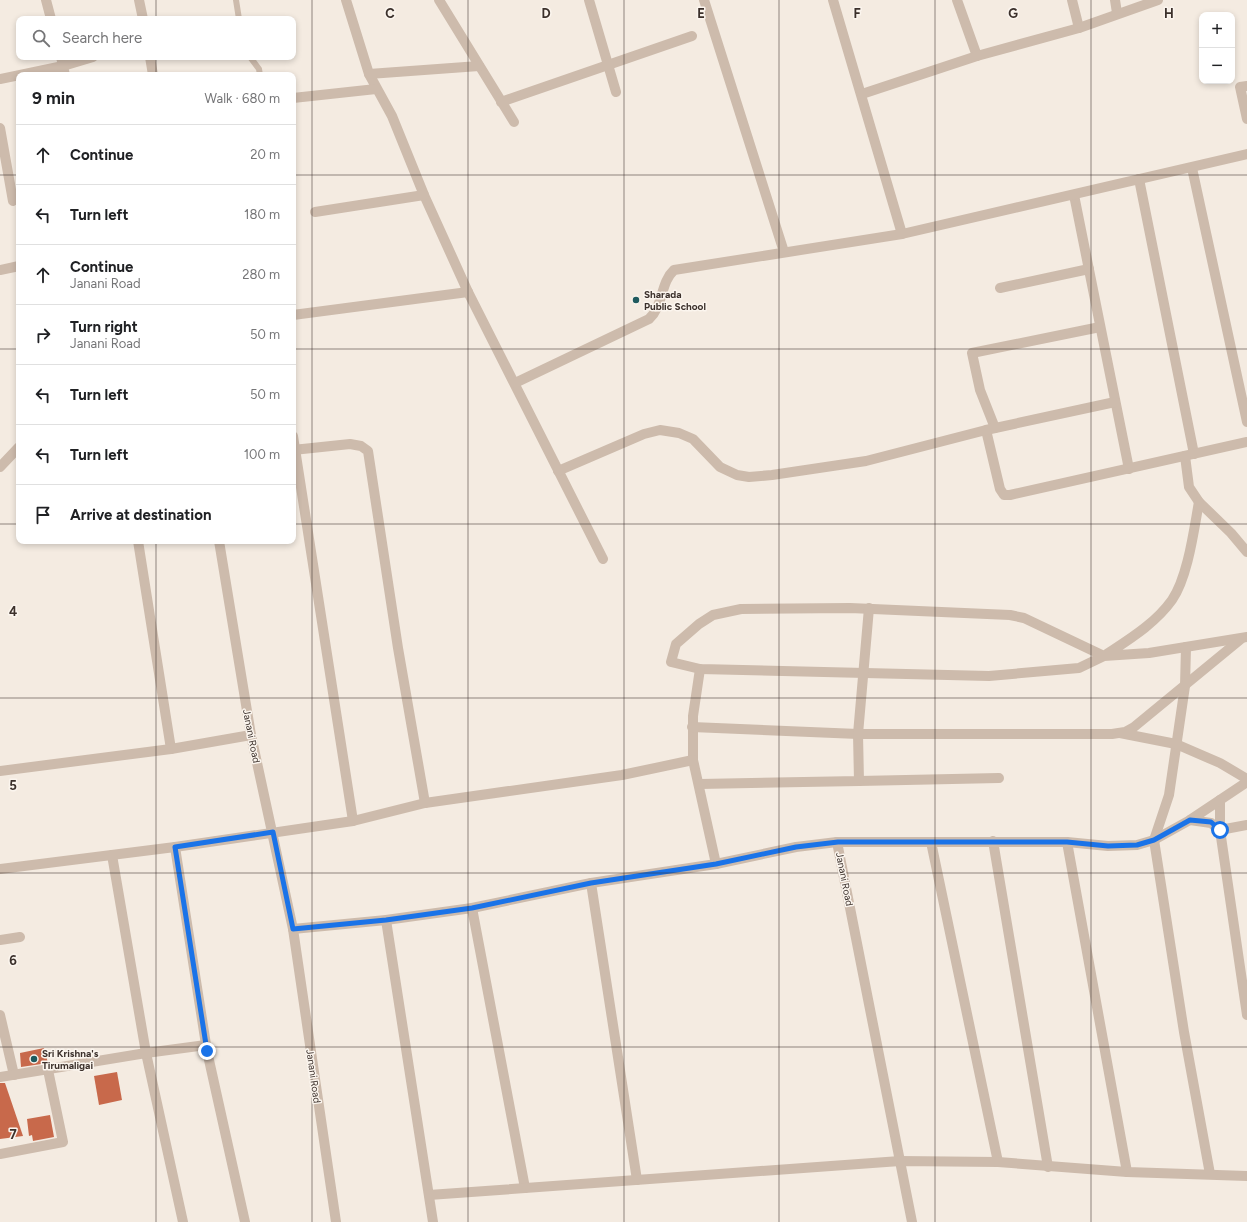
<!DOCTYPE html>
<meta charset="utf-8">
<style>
body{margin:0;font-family:Figtree,sans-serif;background:#f6f6f6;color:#202124}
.controls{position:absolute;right:12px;top:12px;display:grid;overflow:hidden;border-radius:8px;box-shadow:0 2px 6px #0003}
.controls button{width:36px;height:36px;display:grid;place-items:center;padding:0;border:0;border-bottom:1px solid #e0e0e0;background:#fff;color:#202124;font:20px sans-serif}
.stop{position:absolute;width:12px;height:12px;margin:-9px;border:3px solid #1a73e8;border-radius:50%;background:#fff}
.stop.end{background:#1a73e8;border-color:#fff;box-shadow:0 1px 4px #0008}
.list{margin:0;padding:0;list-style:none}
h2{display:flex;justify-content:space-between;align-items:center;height:52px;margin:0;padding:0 16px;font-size:17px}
h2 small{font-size:13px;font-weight:400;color:#757577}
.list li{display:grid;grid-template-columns:26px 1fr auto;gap:12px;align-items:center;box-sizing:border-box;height:60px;padding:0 16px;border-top:1px solid #e0e0e0}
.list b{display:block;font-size:15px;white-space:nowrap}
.list p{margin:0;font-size:13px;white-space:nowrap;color:#757577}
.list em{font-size:13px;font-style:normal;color:#757577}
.icon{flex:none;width:22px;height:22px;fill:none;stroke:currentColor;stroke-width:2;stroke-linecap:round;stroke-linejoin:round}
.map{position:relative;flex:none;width:1247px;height:1222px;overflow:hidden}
.search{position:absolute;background:#fff;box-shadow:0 2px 6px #0003;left:16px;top:16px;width:280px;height:44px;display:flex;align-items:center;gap:10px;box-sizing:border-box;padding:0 14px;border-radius:8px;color:#757577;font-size:15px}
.panel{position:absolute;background:#fff;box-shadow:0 2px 6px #0003;left:16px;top:72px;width:280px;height:472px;border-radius:8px}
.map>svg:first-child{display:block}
</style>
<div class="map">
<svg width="1247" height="1222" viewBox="0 0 1247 1222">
<rect width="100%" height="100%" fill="#f4ebe1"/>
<g fill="#c8694b">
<polygon points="44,1048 48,1063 21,1067 20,1053"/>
<polygon points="117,1072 122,1100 99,1105 94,1076"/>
<polygon points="0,1083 5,1083 23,1136 0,1139"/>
<polygon points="50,1115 54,1137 33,1141 32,1135 29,1136 27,1119"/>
</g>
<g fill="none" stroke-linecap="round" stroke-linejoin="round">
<g stroke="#cdbbac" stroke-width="6">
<polyline points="236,0 239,19"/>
<polyline points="250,57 259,69 260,75"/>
</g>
<g stroke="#cdbbac" stroke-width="10">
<polyline points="46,0 51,19"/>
<polyline points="139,0 143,19"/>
<polyline points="346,0 369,74 392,116 424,195 468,292 603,559"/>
<polyline points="439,0 514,122"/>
<polyline points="589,0 616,92"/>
<polyline points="704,0 784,252"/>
<polyline points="833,0 902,234"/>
<polyline points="957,0 977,56"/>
<polyline points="1072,0 1079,28"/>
<polyline points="1115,0 1117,13"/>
<polyline points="61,57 65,75"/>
<polyline points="150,57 153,75"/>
<polyline points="369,74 479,66"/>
<polyline points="0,79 63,66 93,57"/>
<polyline points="1247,86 1240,87 1247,119"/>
<polyline points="862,94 977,56 1079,28 1158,0"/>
<polyline points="293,98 376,89"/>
<polyline points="501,102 692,36"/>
<polyline points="0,128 13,201"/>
<polyline points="1192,168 1247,422"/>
<polyline points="1139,179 1194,454"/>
<polyline points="1074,195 1129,469"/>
<polyline points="315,212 424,195"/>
<polyline points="0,270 19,266"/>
<polyline points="1000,288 1089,269"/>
<polyline points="293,315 468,292"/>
<path d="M 515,383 L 649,319 C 664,305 660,283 674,270 L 902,234 L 1247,154"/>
<polyline points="995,428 980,390 972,353 1100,327"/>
<polyline points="986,430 1000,489 1004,495 1010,495 1247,442"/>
<polyline points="293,436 353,821"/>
<polyline points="293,450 350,444 361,446 368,451 398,648 425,803"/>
<polyline points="1185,456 1189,487 1199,502 1231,533 1247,552"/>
<polyline points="0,467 19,447"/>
<polyline points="558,471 644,434 660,430 679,433 693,439 720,467 737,475 749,477 772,475 866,461 986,430 1115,402"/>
<path d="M 1199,502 C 1194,529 1188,577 1172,600 C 1155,624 1128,640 1104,656 L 1024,618 L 1010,615 L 850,608 L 741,609 L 713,615 L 699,624 L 676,644 L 671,662 L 700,669 L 989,676 L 1079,668 L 1104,656 L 1149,653 L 1247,637"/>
<polyline points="138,541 171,749"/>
<polyline points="219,541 251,735 293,929 336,1222"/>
<polyline points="1186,647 1185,686 1169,795 1154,840 1184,1032 1210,1174"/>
<polyline points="700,669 693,716 693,760 716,864"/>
<polyline points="692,727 858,734 1112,734 1125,732 1134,727 1241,639"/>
<polyline points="1120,733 1176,744 1220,763 1247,779"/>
<polyline points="0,771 171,749 251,735"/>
<polyline points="859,781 999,778"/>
<polyline points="700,784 859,781 858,734 869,608"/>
<polyline points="1220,800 1220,830 1247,825"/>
<polyline points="1190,820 1211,823 1220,830 1247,1015"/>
<polyline points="993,841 1048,1167"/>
<polyline points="837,842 912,1222"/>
<polyline points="931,842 998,1162"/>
<polyline points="1067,842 1127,1172"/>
<polyline points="175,847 207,1051 245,1222"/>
<polyline points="112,855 146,1053 183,1222"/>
<polyline points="0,869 175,847 353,821 425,803 622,775 693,760"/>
<polyline points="591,883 637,1180"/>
<polyline points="472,908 525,1188"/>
<polyline points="386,920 433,1222"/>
<polyline points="293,929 386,920 472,908 591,883 716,864 796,847 837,842 1067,842 1108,846 1137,845 1154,840 1190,820 1247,782"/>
<polyline points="0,940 20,937"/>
<polyline points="0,1015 14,1075"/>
<polyline points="0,1077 146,1053 206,1045"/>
<polyline points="0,1154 63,1142 48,1070"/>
<polyline points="429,1195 900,1161 998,1162 1127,1172 1247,1176"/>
</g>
</g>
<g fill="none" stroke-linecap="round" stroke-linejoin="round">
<polyline stroke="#1a73e8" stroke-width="5" points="207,1051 175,847 273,832 293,929 386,920 472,908 591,883 716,864 796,847 838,842 1067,842 1108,846 1137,845 1154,840 1190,820 1211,822 1220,830"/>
</g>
<path fill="none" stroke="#3b302b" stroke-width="1" stroke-opacity="0.55" d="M 156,0 L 156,19M 312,0 L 312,1222M 468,0 L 468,1222M 624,0 L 624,1222M 779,0 L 779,1222M 935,0 L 935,1222M 1091,0 L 1091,1222M 156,57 L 156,75M 0,175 L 19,175M 293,175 L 1247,175M 0,349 L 19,349M 293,349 L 1247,349M 0,524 L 19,524M 293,524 L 1247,524M 156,541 L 156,1222M 0,698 L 1247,698M 0,873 L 1247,873M 0,1047 L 1247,1047"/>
<g fill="#1f5a5e" stroke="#fbf5ee" stroke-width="1.5">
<circle cx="636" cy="300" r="4"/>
<circle cx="34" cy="1059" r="4"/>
</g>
<g text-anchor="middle" stroke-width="3" stroke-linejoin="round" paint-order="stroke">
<g font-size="10" font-weight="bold" fill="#3b302b" stroke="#fbf5ee" text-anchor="start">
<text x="644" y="298">Sharada<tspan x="644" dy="12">Public School</tspan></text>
<text x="42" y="1057">Sri Krishna's<tspan x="42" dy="12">Tirumaligai</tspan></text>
</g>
<g font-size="10" fill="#3b302b" stroke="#fbf5ee">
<text transform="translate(252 736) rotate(79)" y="4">Janani Road</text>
<text transform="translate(845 879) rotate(79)" y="4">Janani Road</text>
<text transform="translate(314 1076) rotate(82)" y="4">Janani Road</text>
</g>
</g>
<g font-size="13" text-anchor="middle" font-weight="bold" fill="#3b302b" stroke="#fbf5ee" stroke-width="3" stroke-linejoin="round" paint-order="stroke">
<text x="390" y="18">C</text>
<text x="546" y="18">D</text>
<text x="701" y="18">E</text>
<text x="857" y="18">F</text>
<text x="1013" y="18">G</text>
<text x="1169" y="18">H</text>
<text x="13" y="616">4</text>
<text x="13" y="790">5</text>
<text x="13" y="965">6</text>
<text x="13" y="1139">7</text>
</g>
</svg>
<div class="controls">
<button>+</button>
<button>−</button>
</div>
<div class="stop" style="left:1220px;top:830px"></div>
<div class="stop end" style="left:207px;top:1051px"></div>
<div class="search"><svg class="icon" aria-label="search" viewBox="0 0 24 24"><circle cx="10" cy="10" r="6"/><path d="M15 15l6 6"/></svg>Search here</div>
<section class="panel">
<h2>9 min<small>Walk · 680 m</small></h2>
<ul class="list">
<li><svg class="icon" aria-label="ahead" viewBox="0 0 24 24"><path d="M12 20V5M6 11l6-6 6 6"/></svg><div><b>Continue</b></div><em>20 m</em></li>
<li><svg class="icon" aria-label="left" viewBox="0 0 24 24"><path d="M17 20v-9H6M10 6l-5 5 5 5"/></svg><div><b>Turn left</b></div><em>180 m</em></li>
<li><svg class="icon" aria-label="ahead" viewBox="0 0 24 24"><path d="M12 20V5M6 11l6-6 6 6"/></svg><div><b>Continue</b><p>Janani Road</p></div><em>280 m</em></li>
<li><svg class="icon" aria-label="right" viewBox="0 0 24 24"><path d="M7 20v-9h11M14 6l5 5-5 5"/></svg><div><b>Turn right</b><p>Janani Road</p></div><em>50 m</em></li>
<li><svg class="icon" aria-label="left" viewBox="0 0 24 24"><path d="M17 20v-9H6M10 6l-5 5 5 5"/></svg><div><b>Turn left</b></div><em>50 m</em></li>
<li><svg class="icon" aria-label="left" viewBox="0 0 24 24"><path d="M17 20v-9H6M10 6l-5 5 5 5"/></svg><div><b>Turn left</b></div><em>100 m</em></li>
<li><svg class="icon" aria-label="arrive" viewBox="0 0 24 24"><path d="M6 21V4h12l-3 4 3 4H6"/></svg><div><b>Arrive at destination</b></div></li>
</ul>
</section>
</div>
